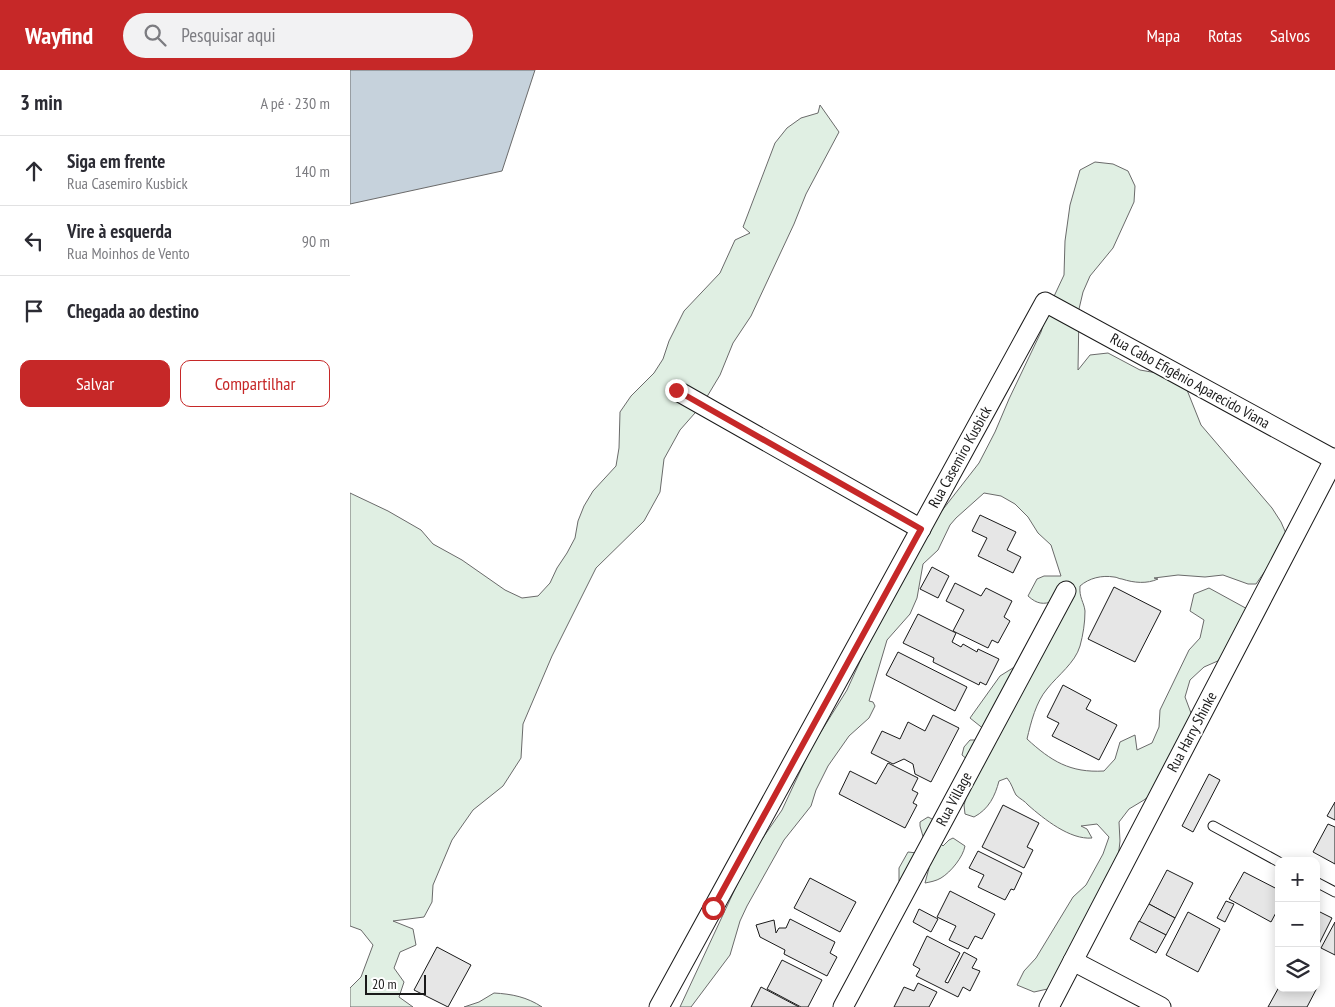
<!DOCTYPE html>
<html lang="pt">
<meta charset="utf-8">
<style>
body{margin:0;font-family:"PT Sans Narrow",sans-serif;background:#f2f2f3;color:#2b2b33}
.controls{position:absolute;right:15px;bottom:15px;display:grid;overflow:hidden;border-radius:10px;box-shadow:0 2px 12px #0003}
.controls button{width:45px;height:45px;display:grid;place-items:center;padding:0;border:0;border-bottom:1px solid #e1e1e2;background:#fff;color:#2b2b33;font:25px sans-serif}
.scale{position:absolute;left:15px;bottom:12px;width:61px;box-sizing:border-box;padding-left:5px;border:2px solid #1a1a1a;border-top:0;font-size:14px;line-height:18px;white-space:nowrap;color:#1a1a1a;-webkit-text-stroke:4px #fff;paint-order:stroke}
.stop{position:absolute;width:15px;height:15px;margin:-11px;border:4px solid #c62828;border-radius:50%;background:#fff}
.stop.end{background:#c62828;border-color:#fff;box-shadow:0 1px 5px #0008}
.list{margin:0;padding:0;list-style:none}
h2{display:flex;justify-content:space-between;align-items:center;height:65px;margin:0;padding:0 20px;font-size:21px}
h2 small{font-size:16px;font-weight:400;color:#7c7c81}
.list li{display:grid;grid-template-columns:32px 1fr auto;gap:15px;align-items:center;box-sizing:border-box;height:70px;padding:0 20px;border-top:1px solid #e1e1e2}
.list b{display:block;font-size:19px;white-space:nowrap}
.list p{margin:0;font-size:16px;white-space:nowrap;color:#7c7c81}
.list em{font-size:16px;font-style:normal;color:#7c7c81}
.actions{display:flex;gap:10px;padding:15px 20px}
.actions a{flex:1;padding:11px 0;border:1px solid #c62828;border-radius:10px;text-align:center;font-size:18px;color:#c62828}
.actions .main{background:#c62828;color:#fff}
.icon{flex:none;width:28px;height:28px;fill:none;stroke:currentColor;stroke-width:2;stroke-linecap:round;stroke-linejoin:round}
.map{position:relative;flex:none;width:985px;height:937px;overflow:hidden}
header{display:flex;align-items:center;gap:30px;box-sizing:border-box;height:70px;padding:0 25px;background:#c62828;color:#fff}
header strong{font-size:24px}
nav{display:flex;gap:28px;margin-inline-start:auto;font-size:18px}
.search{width:350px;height:45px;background:#f2f2f3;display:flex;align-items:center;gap:12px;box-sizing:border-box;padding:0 18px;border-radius:28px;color:#7c7c81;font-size:19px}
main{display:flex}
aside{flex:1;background:#fff}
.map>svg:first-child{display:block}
</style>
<header>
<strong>Wayfind</strong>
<div class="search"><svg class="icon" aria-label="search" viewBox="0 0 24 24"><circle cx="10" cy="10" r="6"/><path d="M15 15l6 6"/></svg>Pesquisar aqui</div>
<nav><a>Mapa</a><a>Rotas</a><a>Salvos</a></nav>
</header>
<main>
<aside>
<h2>3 min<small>A pé · 230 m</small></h2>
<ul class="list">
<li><svg class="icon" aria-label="ahead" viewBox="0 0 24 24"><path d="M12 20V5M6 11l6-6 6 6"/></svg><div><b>Siga em frente</b><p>Rua Casemiro Kusbick</p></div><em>140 m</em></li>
<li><svg class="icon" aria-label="left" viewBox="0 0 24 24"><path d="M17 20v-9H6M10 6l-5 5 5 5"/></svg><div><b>Vire à esquerda</b><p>Rua Moinhos de Vento</p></div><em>90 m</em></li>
<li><svg class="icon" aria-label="arrive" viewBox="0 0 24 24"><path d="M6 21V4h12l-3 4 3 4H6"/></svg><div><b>Chegada ao destino</b></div></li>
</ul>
<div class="actions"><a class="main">Salvar</a><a>Compartilhar</a></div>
</aside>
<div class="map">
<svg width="985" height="937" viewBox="0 0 985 937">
<rect width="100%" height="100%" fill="#fff"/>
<g fill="#e0efe3" stroke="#6a6a6a">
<polygon points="470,35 489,62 456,124 444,154 401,246 383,273 370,305 352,335 330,360 314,389 310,422 294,451 246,498 202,586 173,654 171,688 153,716 123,740 102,770 83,815 82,832 74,847 43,851 63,859 66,875 50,882 44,898 54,912 49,927 63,937 0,937 0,918 11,907 23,875 11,860 0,856 0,423 38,441 71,460 83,474 112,490 155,520 172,528 188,526 200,513 207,498 217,483 225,468 228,451 234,436 243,421 266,396 269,378 270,342 281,326 304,303 313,289 319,271 334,241 370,203 385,170 400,163 393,157 425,73 437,58 451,48 468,43"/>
<path d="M 745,92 L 763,94 L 778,101 L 785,116 L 784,132 L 763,178 L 740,206 L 733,222 L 729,239 L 728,300 L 740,285 L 758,283 L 790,300 L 807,303 L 837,320 L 851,355 L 922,438 L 931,452 L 938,468 L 906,514 L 898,514 L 873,505 L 855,507 L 828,505 L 804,508 L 808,509 C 797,514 784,513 772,509 C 769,509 767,507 764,507 C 752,505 739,508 730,516 C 729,528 734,532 735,541 C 735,553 733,565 730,576 C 725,593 708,605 697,619 C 686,632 681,652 677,669 C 701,691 720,703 754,701 L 765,689 L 770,672 L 785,665 L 787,680 L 802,673 L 809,657 L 810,640 L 839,580 L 850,568 L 854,550 L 840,541 L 844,524 L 859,518 L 901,541 L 870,590 L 854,597 L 840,610 L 835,627 L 841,643 L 838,660 L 808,719 L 794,730 L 779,739 L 769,752 L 770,771 L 768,789 L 702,918 L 684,922 L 667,915 L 674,901 L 686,888 L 723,827 L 736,815 L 753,784 L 759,767 L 747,754 L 731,756 L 737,759 L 742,768 C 720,770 694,749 678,735 C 675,731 670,729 666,725 C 663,720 662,714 657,708 L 649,711 C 645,726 639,739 624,747 L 615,744 L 614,735 L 619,718 L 619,691 L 612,685 L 614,677 L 620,670 L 628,670 L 635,660 L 620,648 L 650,606 L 682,586 L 705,562 L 712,546 L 704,531 C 693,535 687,534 678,526 L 687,509 L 694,506 L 711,506 L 701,475 L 688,463 L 678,447 L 665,434 L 651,426 L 634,423 L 606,448 L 600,455 L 588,480 L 573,494 L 567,528 L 560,544 L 537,570 L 519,631 L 523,632 L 525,636 L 519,648 L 499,666 L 478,696 L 466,720 L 461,736 L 434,770 L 397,836 L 390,851 L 380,885 L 341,937 L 330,937 L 392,804 L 410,772 L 432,740 L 462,676 L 497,620 L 512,587 L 518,566 L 555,507 L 570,476 L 587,447 L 629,393 L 645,362 L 659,329 L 691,262 L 699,237 L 714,205 L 715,171 L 720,135 L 730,100 Z"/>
<path d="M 578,747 L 586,751 L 590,773 L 593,776 L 599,770 L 603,768 L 615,776 C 613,787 601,802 591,808 C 586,811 580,812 575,813 L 579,798 L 575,796 L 552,815 L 549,811 L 549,798 L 558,782 L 567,783 L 574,770 L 570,756 L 570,752 Z"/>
<path d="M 144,923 C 162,924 177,927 192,937 L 114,937 L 129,932 Z"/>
</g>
<polygon fill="#c6d2dc" stroke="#6a6a6a" points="0,0 185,0 152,101 0,134"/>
<g fill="#e6e6e6" stroke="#1a1a1a">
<polygon points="630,445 666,462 657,480 671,487 663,503 628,486 637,468 622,461"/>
<polygon points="582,497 599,506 588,528 570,519"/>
<polygon points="605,513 631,526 636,518 662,531 654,547 660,551 648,573 642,570 638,578 603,561 614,540 596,531"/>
<polygon points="764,517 811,541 785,592 738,569"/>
<polygon points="568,544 606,563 602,572 611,577 613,574 627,582 628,579 649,589 636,615 630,612 629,615 583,592 584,588 553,573"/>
<polygon points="548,582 617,617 605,641 536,605"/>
<polygon points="713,615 741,630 736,639 767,655 749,690 702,666 709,653 697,647"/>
<polygon points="583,645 609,658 581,712 565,704 563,694 554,689 543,694 521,683 532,661 550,669 558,652 575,661"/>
<polygon points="538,693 568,708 562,720 568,723 563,733 567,735 555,758 489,724 500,701 526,714"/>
<polygon points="859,704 870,710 843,762 832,756"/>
<polygon points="985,732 985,750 977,746"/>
<polygon points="653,735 689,753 677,777 683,780 674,798 632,777"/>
<polygon points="978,754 985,757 985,794 963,782"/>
<polygon points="628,781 672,803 664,820 661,819 655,830 628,817 634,805 619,798"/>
<polygon points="817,800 843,813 825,848 799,834"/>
<polygon points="894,802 929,820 929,837 921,852 879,829"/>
<polygon points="460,808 506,832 490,862 444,838"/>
<polygon points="600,821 645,844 632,869 625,866 618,879 599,870 606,856 587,847"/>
<polygon points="876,831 884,834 875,852 867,848"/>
<polygon points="799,834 825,848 816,865 789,852"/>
<polygon points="569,839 588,849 581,862 563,852"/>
<polygon points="966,840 982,848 968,876 966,875"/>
<polygon points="838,842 870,859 848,902 816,885"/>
<polygon points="440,849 485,872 480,883 487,887 477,906 434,884 435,880 410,867 406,855 424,850 426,863 429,858 436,858"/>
<polygon points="789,851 816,865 806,883 780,869"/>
<polygon points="985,852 985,885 971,878"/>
<polygon points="577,866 610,883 595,912 598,913 614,882 627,889 622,898 630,901 620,921 613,917 608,927 566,906 570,899 563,895"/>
<polygon points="87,877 121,895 98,937 64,920"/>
<polygon points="432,890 472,910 458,937 451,937 417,919"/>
<polygon points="568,913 587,922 579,937 544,937 554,917 564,921"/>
<polygon points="966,914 968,916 957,937 918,937 929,917 929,918 966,918"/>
<polygon points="411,917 449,937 401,937"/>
</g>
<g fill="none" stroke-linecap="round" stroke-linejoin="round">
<defs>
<g id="service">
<polyline points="863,756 929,792"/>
<polyline points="966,812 985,822"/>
</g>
<g id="minor">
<polyline points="326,320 571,459"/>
<polyline points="723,891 811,937"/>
<polyline points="309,937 695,232 985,390"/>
<polyline points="493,937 716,521"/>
<polyline points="699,937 985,388"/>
</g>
</defs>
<use href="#service" stroke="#1a1a1a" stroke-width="11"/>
<use href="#minor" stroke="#1a1a1a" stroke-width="21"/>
<use href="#service" stroke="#fff" stroke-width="9"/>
<use href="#minor" stroke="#fff" stroke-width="19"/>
</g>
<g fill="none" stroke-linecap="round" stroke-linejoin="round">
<polyline stroke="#c62828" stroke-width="6" points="326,320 571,459 363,838"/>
</g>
<g text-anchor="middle" stroke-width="4" stroke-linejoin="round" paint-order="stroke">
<g font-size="15" fill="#1a1a1a" stroke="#fff">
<text transform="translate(840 311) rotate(29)" y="5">Rua Cabo Efigênio Aparecido Viana</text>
<text transform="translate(610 387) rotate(-61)" y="5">Rua Casemiro Kusbick</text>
<text transform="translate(842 662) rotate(-62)" y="5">Rua Harry Shinke</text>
<text transform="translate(604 729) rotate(-62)" y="5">Rua Village</text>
</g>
</g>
</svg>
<div class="controls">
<button>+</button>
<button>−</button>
<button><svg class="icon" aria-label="layers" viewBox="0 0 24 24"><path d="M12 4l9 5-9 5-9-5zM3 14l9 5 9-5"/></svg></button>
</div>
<div class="scale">20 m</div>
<div class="stop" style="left:363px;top:838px"></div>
<div class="stop end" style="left:326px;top:320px"></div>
</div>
</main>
